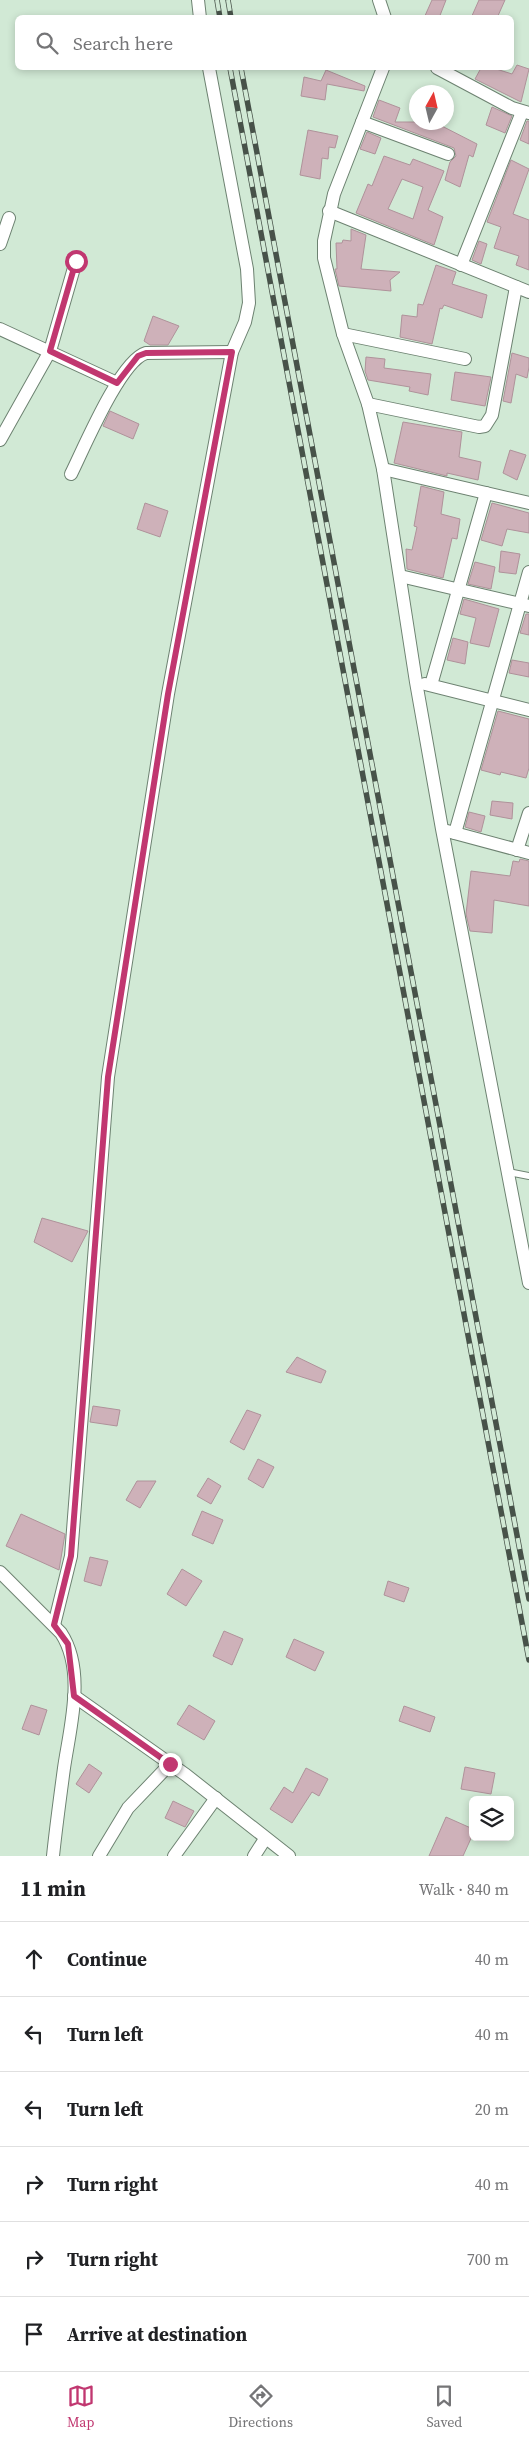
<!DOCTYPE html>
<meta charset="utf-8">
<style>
body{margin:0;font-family:"Source Serif 4",serif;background:#f6f6f6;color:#202124}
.controls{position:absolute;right:15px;bottom:15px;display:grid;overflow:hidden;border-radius:8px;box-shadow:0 2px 8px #0003}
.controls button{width:45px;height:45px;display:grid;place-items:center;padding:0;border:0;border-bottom:1px solid #e0e0e0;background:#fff;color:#202124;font:25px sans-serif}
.compass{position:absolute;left:409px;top:85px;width:45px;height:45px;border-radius:50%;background:#fff;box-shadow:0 2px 8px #0003;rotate:8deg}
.stop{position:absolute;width:15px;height:15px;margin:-11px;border:4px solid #c13770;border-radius:50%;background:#fff}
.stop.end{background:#c13770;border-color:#fff;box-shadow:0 1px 5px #0008}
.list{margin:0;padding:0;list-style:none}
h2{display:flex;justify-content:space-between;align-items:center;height:65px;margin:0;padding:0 20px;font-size:21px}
h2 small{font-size:16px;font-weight:400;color:#757577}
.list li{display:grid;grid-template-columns:32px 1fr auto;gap:15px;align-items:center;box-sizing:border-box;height:75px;padding:0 20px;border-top:1px solid #e0e0e0}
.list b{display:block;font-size:19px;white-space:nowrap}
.list em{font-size:16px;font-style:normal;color:#757577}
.icon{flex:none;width:28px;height:28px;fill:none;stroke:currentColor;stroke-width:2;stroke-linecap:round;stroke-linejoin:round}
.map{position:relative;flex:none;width:529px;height:1856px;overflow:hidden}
.search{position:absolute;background:#fff;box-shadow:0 2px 8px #0003;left:15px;right:15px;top:15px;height:55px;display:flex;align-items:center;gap:12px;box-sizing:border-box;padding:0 18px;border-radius:8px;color:#757577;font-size:19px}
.sheet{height:515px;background:#fff}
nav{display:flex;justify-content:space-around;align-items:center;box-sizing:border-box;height:70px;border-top:1px solid #e0e0e0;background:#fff;font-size:14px;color:#757577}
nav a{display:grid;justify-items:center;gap:2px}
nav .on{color:#c13770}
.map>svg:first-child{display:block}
</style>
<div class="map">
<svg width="529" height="1856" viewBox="0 0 529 1856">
<rect width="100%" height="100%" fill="#d1e9d5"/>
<g fill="#ceb1b9" stroke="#af929a" fill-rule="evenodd">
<polygon points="432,0 446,0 439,18 424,18"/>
<polygon points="479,0 505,0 497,18 471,18"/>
<polygon points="517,65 529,69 521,102 475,79 481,68 493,68 512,74"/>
<polygon points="326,70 365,86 364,91 327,84 325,100 301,96 304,77 321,81"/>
<polygon points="379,100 400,108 395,122 434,122 477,144 473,157 469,155 460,187 445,180 450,162 456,156 454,148 373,117"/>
<polygon points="492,107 512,116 505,133 486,125"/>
<polygon points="527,121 529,121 529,144 520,140"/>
<polygon points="308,130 338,136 335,148 329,147 328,159 322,158 320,179 300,175"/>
<polygon points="367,132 381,138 375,154 360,149"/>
<path d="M 384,156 L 410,165 L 413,159 L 444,171 L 428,210 L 443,217 L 434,245 L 356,213 L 368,184 L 372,186 ZM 402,179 L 423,187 L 413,219 L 388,209 Z"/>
<polygon points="511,160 529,169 513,214 529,220 529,270 516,265 519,256 494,248 501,227 487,222"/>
<polygon points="351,229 366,235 361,269 400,272 390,280 391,291 339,286 335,269 337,269 336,243 342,243 343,240 351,241"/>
<polygon points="479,241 487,244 481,264 472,260"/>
<polygon points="436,265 456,272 452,284 487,295 482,318 444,305 442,309 440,308 432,344 400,337 402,315 417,317 418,304 423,305"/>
<polygon points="153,316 179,326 168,345 150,345 144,341"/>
<polygon points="512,353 529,358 529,367 527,378 516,374 511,403 503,401"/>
<polygon points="366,357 385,359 384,368 431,374 428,395 409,391 410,387 368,380 365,371"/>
<polygon points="455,372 491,377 485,406 451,400"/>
<polygon points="110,411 139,424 133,439 103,426"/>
<polygon points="403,422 462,432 459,457 481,462 478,480 447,473 447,476 394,463"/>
<polygon points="510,450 526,455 517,480 503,473"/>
<polygon points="421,486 444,492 441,514 460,519 457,539 452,538 443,578 407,569 406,549 412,550 417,527 414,526"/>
<polygon points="145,503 168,511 160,537 137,529"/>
<polygon points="492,503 529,513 529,533 507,529 502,546 481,540"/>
<polygon points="501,551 520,554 516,574 499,572"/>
<polygon points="475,562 495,567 491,589 468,584"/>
<polygon points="464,599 499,609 489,647 470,643 476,618 460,614"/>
<polygon points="526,614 529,614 529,635 520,633"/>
<polygon points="453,638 468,642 465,664 447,660"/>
<polygon points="512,660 529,663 529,677 509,673"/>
<polygon points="498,711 529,719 529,768 526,778 501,772 500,775 481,770"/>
<polygon points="492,801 513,803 512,819 490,815"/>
<polygon points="469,812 485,816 481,832 465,827"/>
<polygon points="520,859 529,861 529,906 494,900 492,933 470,931 466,914 471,871 510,876 513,861 519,862"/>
<polygon points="42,1218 88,1231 72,1262 34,1242"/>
<polygon points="297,1357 326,1371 321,1383 286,1372"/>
<polygon points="93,1406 120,1410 117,1426 90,1422"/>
<polygon points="247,1410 261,1415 244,1450 230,1442"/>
<polygon points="258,1459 274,1467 263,1488 248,1479"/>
<polygon points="208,1478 221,1486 211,1504 197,1496"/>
<polygon points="137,1481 156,1481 140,1508 126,1500"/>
<polygon points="202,1511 223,1520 213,1544 192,1535"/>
<polygon points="21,1514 65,1534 59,1570 6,1546"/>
<polygon points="90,1557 108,1561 101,1586 84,1581"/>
<polygon points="182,1569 202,1581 186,1606 167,1594"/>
<polygon points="388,1581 409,1588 404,1602 384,1595"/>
<polygon points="224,1631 243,1639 232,1665 213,1656"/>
<polygon points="294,1639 324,1652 315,1671 286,1657"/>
<polygon points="31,1705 47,1710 39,1735 22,1729"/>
<polygon points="189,1705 215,1721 204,1740 177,1724"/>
<polygon points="404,1706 435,1717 430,1732 399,1721"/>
<polygon points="89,1764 102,1773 89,1793 76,1784"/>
<polygon points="465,1767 495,1773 491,1794 461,1789"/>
<polygon points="306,1768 328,1779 319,1796 312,1792 292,1823 270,1809 284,1787 293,1793"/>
<polygon points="173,1801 194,1811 185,1827 165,1818"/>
<polygon points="446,1817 473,1829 473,1834 463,1856 429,1856"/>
</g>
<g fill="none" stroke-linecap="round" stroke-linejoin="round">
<defs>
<polyline id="service" points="508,1172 529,1176"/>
<g id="minor">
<polyline points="198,0 200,18"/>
<polyline points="379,0 385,18"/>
<polyline points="383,68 334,194 324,241 324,258 343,334 368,404 383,469 416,682 442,829 529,1283"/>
<polyline points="437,68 512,108 529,113"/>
<polyline points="362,122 448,154"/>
<polyline points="329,211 529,292"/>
<polyline points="0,244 9,218"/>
<polyline points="461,265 522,112"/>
<polyline points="0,329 117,383"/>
<polyline points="343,334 465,359"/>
<polyline points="368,404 479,427 485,426 492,415 516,287"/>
<polyline points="0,440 50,351 76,261"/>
<polyline points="383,469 529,503"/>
<path d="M 71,474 C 84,448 120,361 146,353 L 232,352"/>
<polyline points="400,576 529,606"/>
<polyline points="425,684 529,710"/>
<polyline points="431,685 486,493"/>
<polyline points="447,831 529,853"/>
<polyline points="455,833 529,572"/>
<polyline points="517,850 529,813"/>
<path d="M 0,1572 L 61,1633 C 86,1671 70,1727 64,1768 C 60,1798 56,1827 53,1856"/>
<polyline points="54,1625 71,1556 108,1077 168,694 232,352 245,322 249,303 247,269 209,68"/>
<polyline points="74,1696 186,1775 289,1856"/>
<polyline points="99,1856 128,1808 170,1764"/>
<polyline points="174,1856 216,1798"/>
<polyline points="254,1856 265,1839"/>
</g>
</defs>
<use href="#service" stroke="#6d8271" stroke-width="8"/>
<use href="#minor" stroke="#6d8271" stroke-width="14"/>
<use href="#service" stroke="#fff" stroke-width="6"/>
<use href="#minor" stroke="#fff" stroke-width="12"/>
<defs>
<g id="rail">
<polyline points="217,0 220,18"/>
<polyline points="228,0 231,18"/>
<polyline points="230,68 529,1660"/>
<polyline points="241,68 529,1599"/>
</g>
</defs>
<use href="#rail" stroke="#475249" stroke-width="5.5"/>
<use href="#rail" stroke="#d1e9d5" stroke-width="4" stroke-dasharray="11" stroke-linecap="butt"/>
</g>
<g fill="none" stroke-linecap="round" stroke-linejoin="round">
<polyline stroke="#c13770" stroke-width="6" points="76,261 50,351 117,383 138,356 146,353 232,352 168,694 108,1077 71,1556 54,1625 68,1644 74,1696 170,1764"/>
</g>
</svg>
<div class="controls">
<button><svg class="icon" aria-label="layers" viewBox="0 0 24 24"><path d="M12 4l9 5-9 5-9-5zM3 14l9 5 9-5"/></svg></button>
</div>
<svg class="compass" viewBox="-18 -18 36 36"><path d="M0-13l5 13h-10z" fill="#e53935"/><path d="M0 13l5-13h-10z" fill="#757577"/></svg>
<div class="stop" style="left:76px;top:261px"></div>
<div class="stop end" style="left:170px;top:1764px"></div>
<div class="search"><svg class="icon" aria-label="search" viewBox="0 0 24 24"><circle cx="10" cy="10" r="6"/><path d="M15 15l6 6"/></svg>Search here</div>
</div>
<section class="sheet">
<h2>11 min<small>Walk · 840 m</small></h2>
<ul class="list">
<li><svg class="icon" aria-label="ahead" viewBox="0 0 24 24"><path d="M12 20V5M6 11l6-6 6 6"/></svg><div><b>Continue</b></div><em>40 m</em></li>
<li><svg class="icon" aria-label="left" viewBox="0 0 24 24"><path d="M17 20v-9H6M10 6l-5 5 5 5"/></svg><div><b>Turn left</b></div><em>40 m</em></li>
<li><svg class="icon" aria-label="left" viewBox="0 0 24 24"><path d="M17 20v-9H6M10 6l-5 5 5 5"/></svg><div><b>Turn left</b></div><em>20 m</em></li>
<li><svg class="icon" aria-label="right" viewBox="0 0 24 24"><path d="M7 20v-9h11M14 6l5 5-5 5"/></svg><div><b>Turn right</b></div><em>40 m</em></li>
<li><svg class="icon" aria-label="right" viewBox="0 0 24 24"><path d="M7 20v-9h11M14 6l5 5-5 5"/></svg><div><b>Turn right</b></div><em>700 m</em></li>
<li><svg class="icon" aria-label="arrive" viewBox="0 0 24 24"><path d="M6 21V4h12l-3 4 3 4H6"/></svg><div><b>Arrive at destination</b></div></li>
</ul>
</section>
<nav>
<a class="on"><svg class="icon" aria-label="map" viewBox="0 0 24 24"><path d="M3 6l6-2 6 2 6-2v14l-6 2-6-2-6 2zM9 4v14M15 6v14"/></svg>Map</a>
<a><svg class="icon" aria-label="directions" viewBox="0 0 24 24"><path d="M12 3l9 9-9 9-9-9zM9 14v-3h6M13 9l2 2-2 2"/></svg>Directions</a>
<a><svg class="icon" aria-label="saved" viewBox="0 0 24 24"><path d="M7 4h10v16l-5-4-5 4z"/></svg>Saved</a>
</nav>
